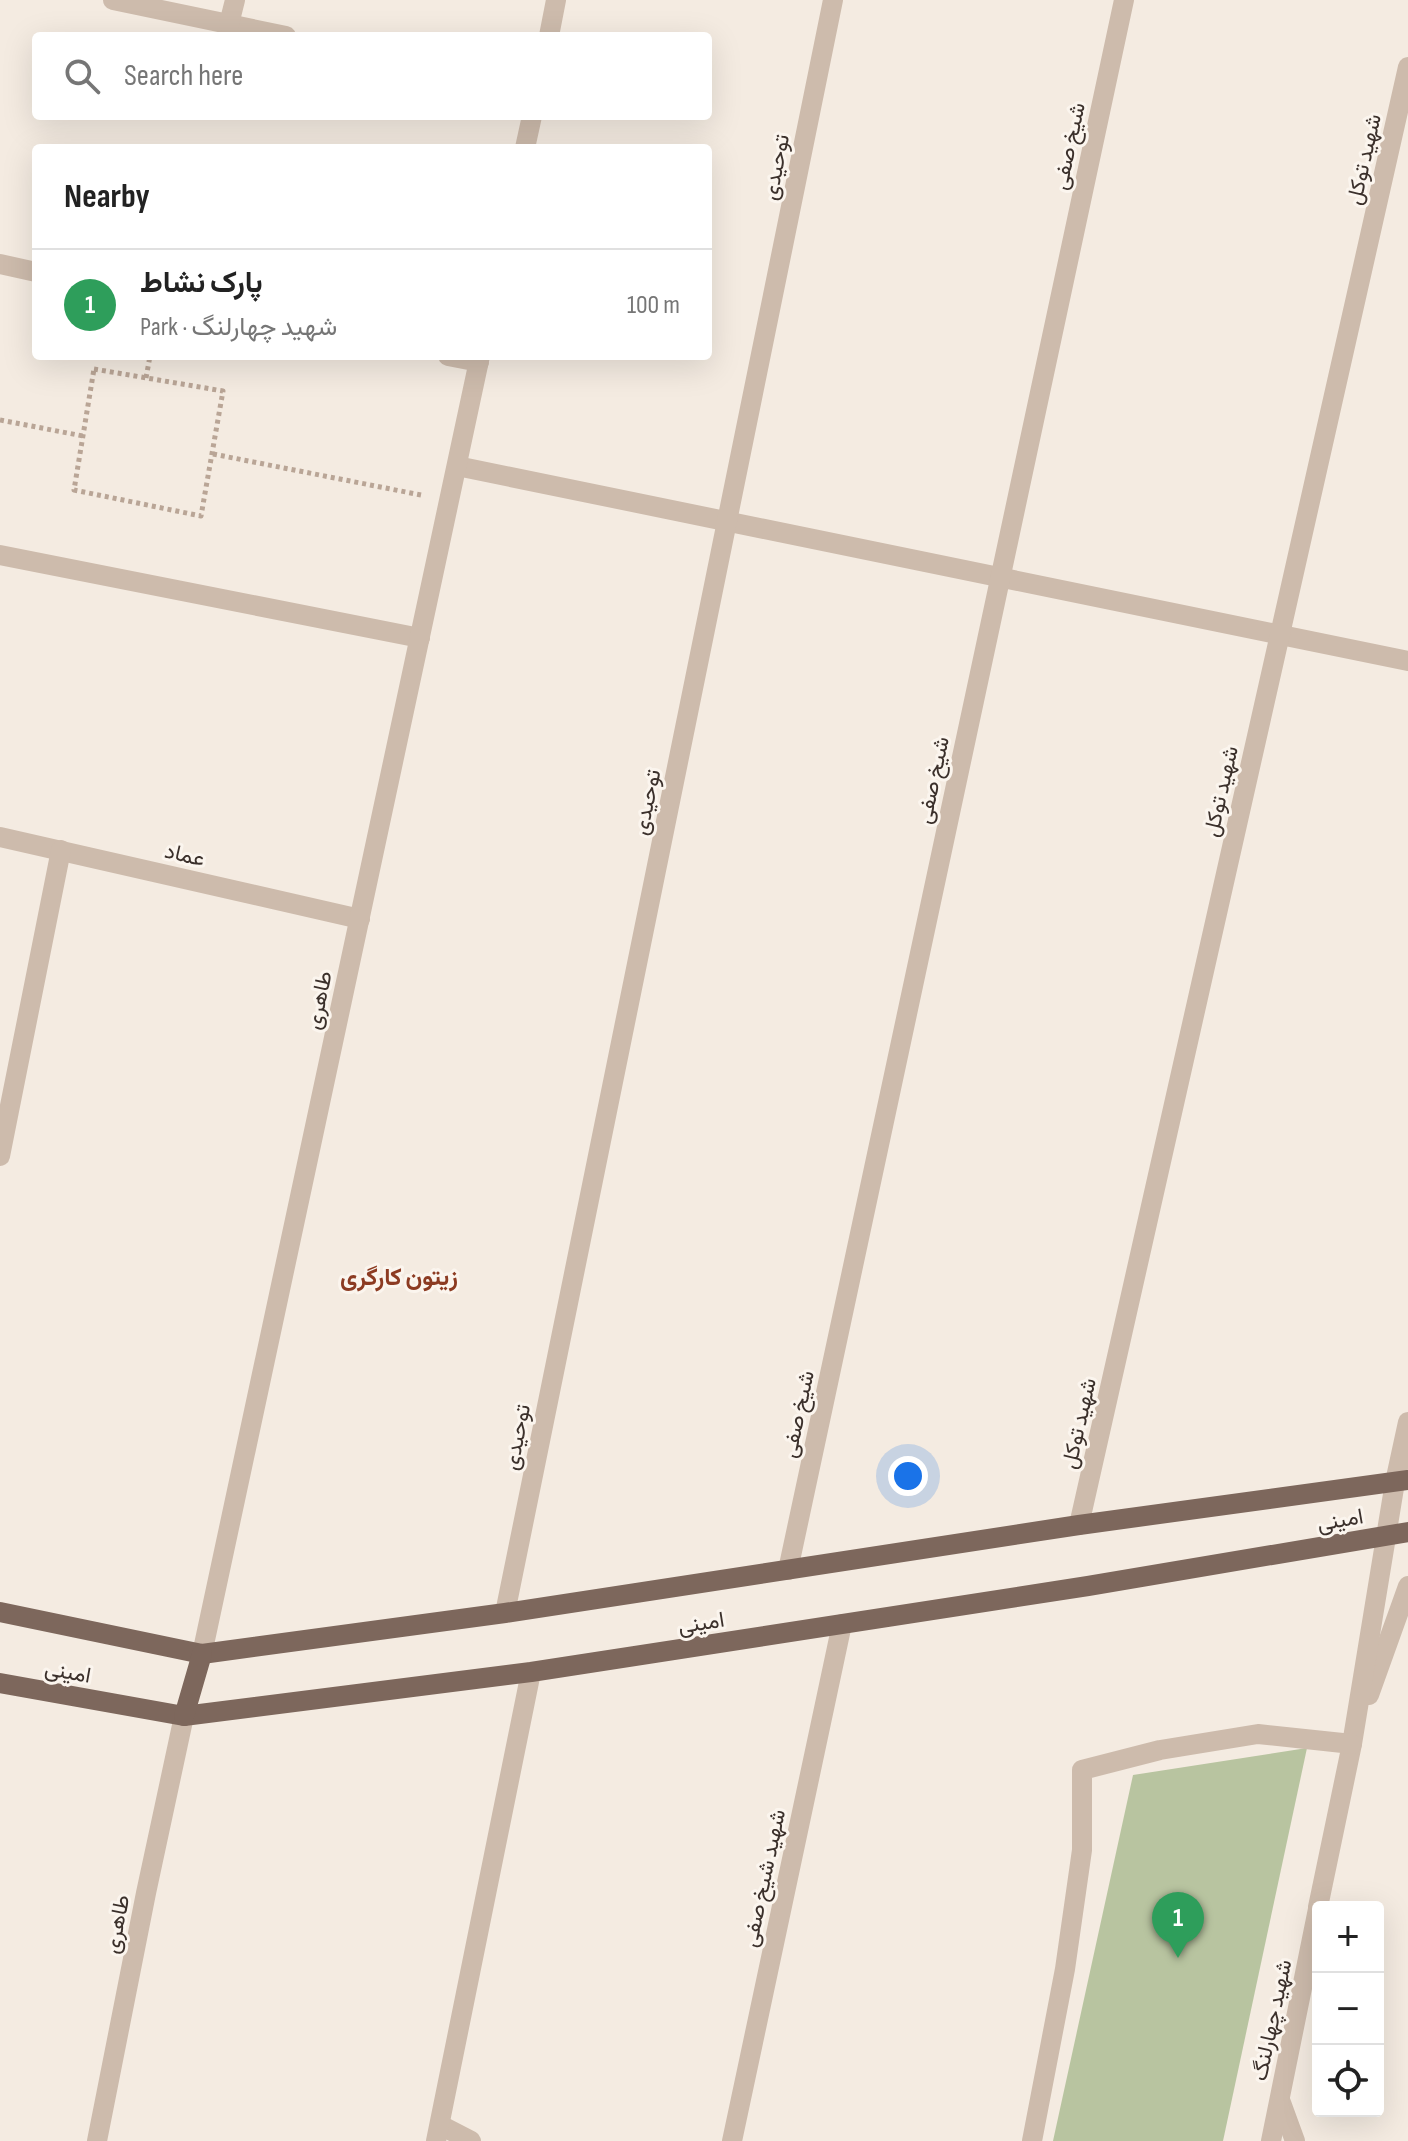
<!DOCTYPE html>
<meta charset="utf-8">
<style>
body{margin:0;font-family:"Sofia Sans Condensed",Vazirmatn,sans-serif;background:#f6f6f6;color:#222}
.controls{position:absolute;right:24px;bottom:24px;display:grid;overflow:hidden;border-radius:8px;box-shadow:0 8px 32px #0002}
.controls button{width:72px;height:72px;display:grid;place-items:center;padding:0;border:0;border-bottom:2px solid #e0e0e0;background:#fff;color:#222;font:40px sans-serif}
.you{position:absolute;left:908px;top:1476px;width:28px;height:28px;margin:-20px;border:6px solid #fff;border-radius:50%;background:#1a73e8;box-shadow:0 0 0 12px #1a73e833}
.badge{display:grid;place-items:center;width:52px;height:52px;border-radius:50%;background:#1f5a5e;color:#fff;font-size:26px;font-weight:700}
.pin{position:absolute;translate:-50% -66px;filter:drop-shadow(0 2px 4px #0008)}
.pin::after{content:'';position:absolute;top:42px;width:28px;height:24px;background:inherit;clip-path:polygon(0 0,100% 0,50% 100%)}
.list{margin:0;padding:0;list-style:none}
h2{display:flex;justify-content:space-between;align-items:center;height:104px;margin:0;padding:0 32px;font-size:34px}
h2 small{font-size:26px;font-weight:400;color:#767676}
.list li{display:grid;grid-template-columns:52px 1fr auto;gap:24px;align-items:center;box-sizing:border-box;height:112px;padding:0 32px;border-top:2px solid #e0e0e0}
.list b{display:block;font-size:30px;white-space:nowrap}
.list p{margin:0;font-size:26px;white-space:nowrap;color:#767676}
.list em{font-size:26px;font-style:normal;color:#767676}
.icon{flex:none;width:44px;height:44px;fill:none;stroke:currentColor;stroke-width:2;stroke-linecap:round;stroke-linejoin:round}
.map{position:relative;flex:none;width:1408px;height:2141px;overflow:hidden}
.search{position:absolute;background:#fff;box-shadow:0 8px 32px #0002;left:32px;top:32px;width:680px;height:88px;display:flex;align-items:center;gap:20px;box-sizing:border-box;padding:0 28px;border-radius:8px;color:#767676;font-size:30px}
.panel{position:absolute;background:#fff;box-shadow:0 8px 32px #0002;left:32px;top:144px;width:680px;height:216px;border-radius:8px}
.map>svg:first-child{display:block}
</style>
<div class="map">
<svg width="1408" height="2141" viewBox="0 0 1408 2141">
<rect width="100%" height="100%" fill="#f4ebe1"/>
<polygon fill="#b8c4a0" points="1307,1748 1223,2141 1053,2141 1133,1775"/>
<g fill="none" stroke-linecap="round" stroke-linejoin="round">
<g stroke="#b9a596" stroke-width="5" stroke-dasharray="4 4" stroke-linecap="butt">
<polygon points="94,369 223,391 201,516 74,490"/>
<polyline points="146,378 150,356"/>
<polyline points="0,420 83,436"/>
<polyline points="213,454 421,495"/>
</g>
<g stroke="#cdbbac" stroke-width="20">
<polyline points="113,0 286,36"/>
<polyline points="229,24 235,0"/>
<polyline points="549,36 556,0"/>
<polyline points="525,148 532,116"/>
<polyline points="0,264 36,272"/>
<polyline points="448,356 479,362"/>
<polyline points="457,466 1408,661"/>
<polyline points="0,555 420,638"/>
<polyline points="0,837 360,919"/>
<polyline points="0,1156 61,850"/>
<polyline points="1079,1525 1408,67"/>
<polyline points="788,1570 1124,0"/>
<polyline points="505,1613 833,0"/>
<polyline points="202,1654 480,356"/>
<polyline points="1369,1695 1408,1586"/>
<polyline points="1318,1907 1352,1744 1395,1482 1408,1422"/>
<polyline points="1280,2100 1295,2141"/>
<polyline points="440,2125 471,2141"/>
<polyline points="97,2141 146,1893 184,1716"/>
<polyline points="436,2141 531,1672"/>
<polyline points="732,2141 842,1624"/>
<polyline points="1032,2141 1065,1969 1082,1850 1082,1770 1160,1750 1258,1734 1352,1744"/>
<polyline points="1271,2141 1318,1909"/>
</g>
<g stroke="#7d675c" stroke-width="20">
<polyline points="0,1612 202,1654 505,1613 1079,1525 1408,1480"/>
<polyline points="0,1683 184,1716 531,1672 1088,1586 1408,1532"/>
<polyline points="184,1716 202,1654"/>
</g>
</g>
<g text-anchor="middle" stroke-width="6" stroke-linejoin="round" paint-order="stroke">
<g font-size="22" fill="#3b302b" stroke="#fbf5ee">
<text transform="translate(1068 146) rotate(-78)" y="8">شیخ صفی</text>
<text transform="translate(1363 159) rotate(-77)" y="8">شهید توکل</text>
<text transform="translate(775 167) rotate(-79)" y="8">توحیدی</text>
<text transform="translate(932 780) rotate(-78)" y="8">شیخ صفی</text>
<text transform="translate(1220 791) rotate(-77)" y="8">شهید توکل</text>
<text transform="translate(646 802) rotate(-78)" y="8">توحیدی</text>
<text transform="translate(185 854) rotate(13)" y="8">عماد</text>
<text transform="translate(318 1000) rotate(-78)" y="8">طاهری</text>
<text transform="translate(797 1414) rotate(-78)" y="8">شیخ صفی</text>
<text transform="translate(1078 1423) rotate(-77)" y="8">شهید توکل</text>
<text transform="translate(516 1437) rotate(-79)" y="8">توحیدی</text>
<text transform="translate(1340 1519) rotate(-10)" y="8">امینی</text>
<text transform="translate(701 1622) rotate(-9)" y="8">امینی</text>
<text transform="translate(68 1671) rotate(10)" y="8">امینی</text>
<text transform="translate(763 1878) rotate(-78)" y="8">شهید شیخ صفی</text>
<text transform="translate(116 1924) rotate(-79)" y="8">طاهری</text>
<text transform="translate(1271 2020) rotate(-78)" y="8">شهید چهارلنگ</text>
</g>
<g font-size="24" font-weight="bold" fill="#8c3b22" stroke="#fbf5ee">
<text x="399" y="1285">زیتون کارگری</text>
</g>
</g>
</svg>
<div class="controls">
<button>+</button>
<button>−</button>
<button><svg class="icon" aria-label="locate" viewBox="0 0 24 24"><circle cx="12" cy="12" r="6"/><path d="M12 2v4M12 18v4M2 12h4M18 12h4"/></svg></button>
</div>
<div class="you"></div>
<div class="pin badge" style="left:1178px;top:1958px;background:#2e9e5b">1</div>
<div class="search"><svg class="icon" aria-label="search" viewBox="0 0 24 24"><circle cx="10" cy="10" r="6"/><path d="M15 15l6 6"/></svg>Search here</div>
<section class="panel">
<h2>Nearby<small></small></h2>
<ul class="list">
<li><span class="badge" style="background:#2e9e5b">1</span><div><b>پارک نشاط</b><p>Park · شهید چهارلنگ</p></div><em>100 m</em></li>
</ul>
</section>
</div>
